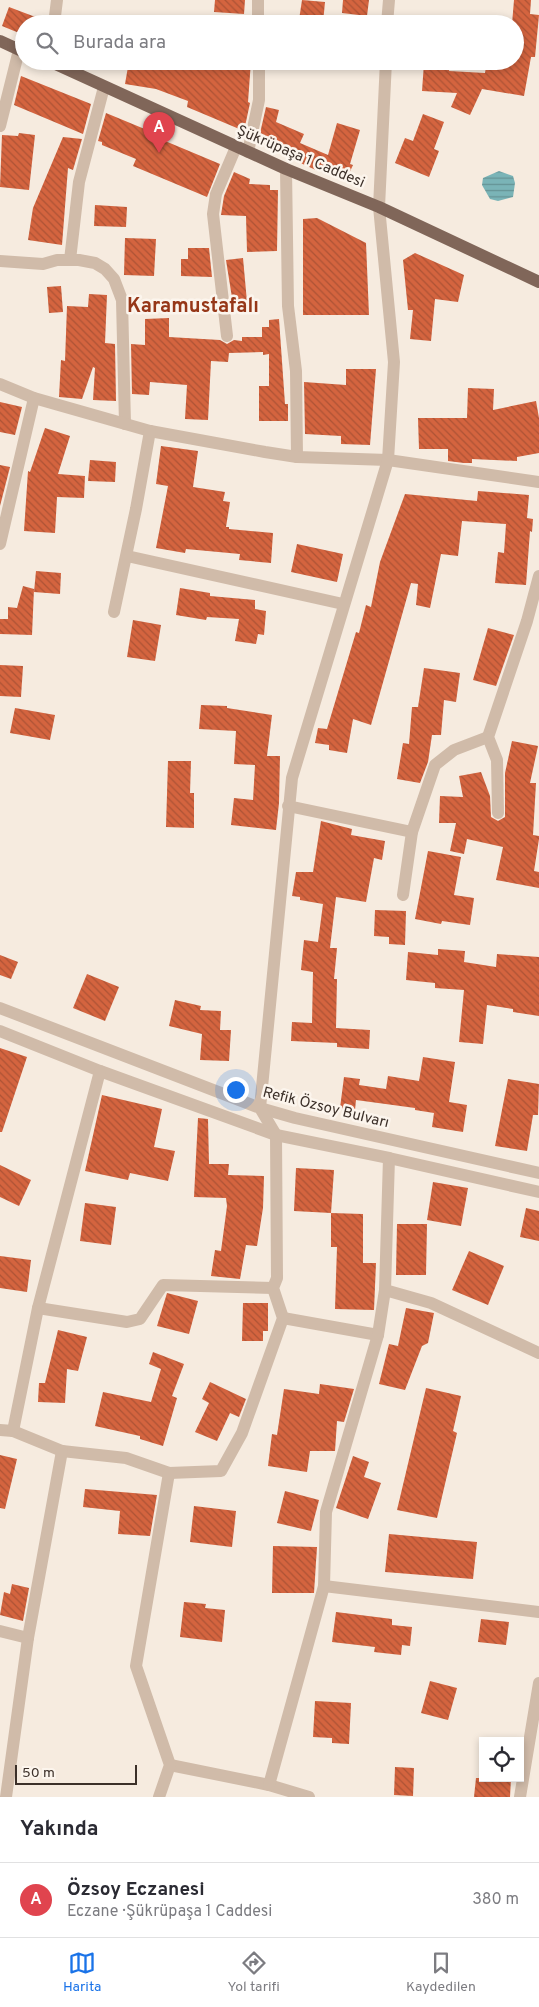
<!DOCTYPE html>
<html lang="tr">
<meta charset="utf-8">
<style>
body{margin:0;font-family:Overpass,sans-serif;background:#f7f7f7;color:#2b2b33}
.controls{position:absolute;right:15px;bottom:15px;display:grid;overflow:hidden;border-radius:0px;box-shadow:0 2px 8px #0003}
.controls button{width:45px;height:45px;display:grid;place-items:center;padding:0;border:0;border-bottom:1px solid #e1e1e2;background:#fff;color:#2b2b33;font:25px sans-serif}
.scale{position:absolute;left:15px;bottom:12px;width:122px;box-sizing:border-box;padding-left:5px;border:2px solid #3c3029;border-top:0;font-size:14px;line-height:18px;white-space:nowrap;color:#3c3029;-webkit-text-stroke:4px #fcf5ed;paint-order:stroke}
.you{position:absolute;left:235px;top:1089px;width:18px;height:18px;margin:-12px;border:4px solid #fff;border-radius:50%;background:#1a73e8;box-shadow:0 0 0 8px #1a73e833}
.badge{display:grid;place-items:center;width:32px;height:32px;border-radius:50%;background:#1a73e8;color:#fff;font-size:16px;font-weight:700}
.pin{position:absolute;translate:-50% -41px;filter:drop-shadow(0 1px 2px #0008)}
.pin::after{content:'';position:absolute;top:26px;width:18px;height:15px;background:inherit;clip-path:polygon(0 0,100% 0,50% 100%)}
.list{margin:0;padding:0;list-style:none}
h2{display:flex;justify-content:space-between;align-items:center;height:65px;margin:0;padding:0 20px;font-size:21px}
h2 small{font-size:16px;font-weight:400;color:#7c7c81}
.list li{display:grid;grid-template-columns:32px 1fr auto;gap:15px;align-items:center;box-sizing:border-box;height:75px;padding:0 20px;border-top:1px solid #e1e1e2}
.list b{display:block;font-size:19px;white-space:nowrap}
.list p{margin:0;font-size:16px;white-space:nowrap;color:#7c7c81}
.list em{font-size:16px;font-style:normal;color:#7c7c81}
.icon{flex:none;width:28px;height:28px;fill:none;stroke:currentColor;stroke-width:2;stroke-linecap:round;stroke-linejoin:round}
.map{position:relative;flex:none;width:539px;height:1797px;overflow:hidden}
.search{position:absolute;background:#fff;box-shadow:0 2px 8px #0003;left:15px;right:15px;top:15px;height:55px;display:flex;align-items:center;gap:12px;box-sizing:border-box;padding:0 18px;border-radius:28px;color:#7c7c81;font-size:19px}
.sheet{height:140px;background:#fff}
nav{display:flex;justify-content:space-around;align-items:center;box-sizing:border-box;height:70px;border-top:1px solid #e1e1e2;background:#fff;font-size:14px;color:#7c7c81}
nav a{display:grid;justify-items:center;gap:2px}
nav .on{color:#1a73e8}
.map>svg:first-child{display:block}
</style>
<div class="map">
<svg width="539" height="1797" viewBox="0 0 539 1797">
<defs>
<pattern id="water-rules" width="6" height="5" patternUnits="userSpaceOnUse" patternTransform="scale(1.25)"><rect width="6" height="5" fill="#7ab4b7"/><path d="M0 2.5h6" fill="none" stroke="#659395"/></pattern>
<pattern id="building-back-hatch" width="6" height="6" patternUnits="userSpaceOnUse" patternTransform="scale(1.25)"><rect width="6" height="6" fill="#d4643f"/><path d="M-1 5l2 2M0 0l6 6M5-1l2 2" fill="none" stroke="#ad5335"/></pattern>
</defs>
<rect width="100%" height="100%" fill="#f6ebdf"/>
<polygon fill="url(#water-rules)" points="499,171 513,176 515,183 513,197 498,201 490,199 482,185 483,178"/>
<g fill="url(#building-back-hatch)">
<polygon points="215,0 245,0 244,14 214,12"/>
<polygon points="302,0 325,2 323,23 299,20"/>
<polygon points="343,0 369,0 367,16 342,13"/>
<polygon points="514,0 531,0 530,14 539,15 535,57 531,57 524,96 482,89 470,115 451,107 457,93 422,91 424,63 450,64 449,71 485,73 487,61 515,61 515,24 512,24"/>
<polygon points="9,7 46,21 46,24 24,24 24,35 2,26"/>
<polygon points="129,61 159,61 158,68 191,68 192,61 251,61 248,102 250,103 244,131 187,107 188,101 156,89 125,84"/>
<polygon points="21,76 91,104 83,134 14,105"/>
<polygon points="266,107 279,110 276,122 304,134 300,143 328,155 337,123 360,130 350,164 353,165 347,178 320,167 318,171 294,160 296,156 258,142"/>
<polygon points="106,113 147,130 146,133 220,164 207,197 133,166 136,159 102,145 102,142 98,141"/>
<polygon points="423,114 444,122 434,149 439,151 429,177 395,163 405,138 413,141"/>
<polygon points="19,133 35,135 29,190 0,187 2,135 18,136"/>
<polygon points="63,137 82,139 73,170 68,168 62,245 28,240 33,208"/>
<polygon points="234,172 250,179 249,184 270,185 270,190 278,190 277,251 247,252 246,216 221,215 224,196"/>
<polygon points="95,205 127,207 126,227 94,226"/>
<polygon points="317,218 366,243 369,315 303,315 303,219"/>
<polygon points="125,238 156,239 154,276 124,275"/>
<polygon points="188,248 209,248 212,277 181,276 181,259 188,259"/>
<polygon points="415,253 464,275 458,302 435,299 431,341 410,339 413,310 408,310 403,260"/>
<polygon points="243,258 247,302 233,304 226,260"/>
<polygon points="61,286 63,312 49,313 47,287"/>
<polygon points="89,294 107,295 105,343 115,344 116,401 93,400 95,368 93,367 82,399 59,397 61,360 65,361 67,306 88,307"/>
<polygon points="169,318 169,337 220,340 227,344 234,340 242,341 242,337 262,337 262,327 269,327 269,320 279,319 285,404 288,404 288,421 259,421 259,386 269,386 269,354 263,355 263,352 229,353 228,362 211,361 208,420 185,419 187,385 150,382 149,395 132,394 131,344 145,345 145,319"/>
<polygon points="346,369 376,369 370,445 341,444 341,436 305,434 304,382 346,385"/>
<polygon points="468,388 494,389 493,410 536,401 539,418 539,453 517,457 517,461 472,459 472,463 464,463 448,461 448,449 419,449 418,418 467,418"/>
<polygon points="0,402 22,407 15,435 0,432"/>
<polygon points="45,428 70,436 58,474 85,476 84,498 57,497 55,533 24,531 28,471 30,472"/>
<polygon points="161,446 198,451 193,487 225,492 223,501 230,502 226,527 229,527 229,529 273,533 271,563 239,560 240,554 186,549 185,553 156,548 168,486 156,484"/>
<polygon points="90,460 116,462 115,482 88,481"/>
<polygon points="0,465 10,467 0,506"/>
<polygon points="478,491 529,495 527,518 533,519 532,532 530,531 526,585 495,583 498,552 504,553 506,524 462,521 458,556 441,554 430,608 416,605 418,584 411,583 371,725 353,719 347,753 329,750 329,745 315,743 318,728 327,729 356,632 359,633 366,605 371,607 380,562 405,494 477,501"/>
<polygon points="297,544 343,554 337,582 291,572"/>
<polygon points="36,571 61,573 60,594 34,592"/>
<polygon points="23,586 34,589 32,635 0,634 0,619 8,619 8,607 17,608"/>
<polygon points="180,588 210,593 210,596 255,600 255,609 266,611 264,635 258,634 256,644 235,641 239,619 207,617 206,620 176,615"/>
<polygon points="133,620 161,625 155,661 127,657"/>
<polygon points="488,628 514,635 496,686 473,680"/>
<polygon points="0,665 23,666 21,697 0,696"/>
<polygon points="424,668 460,673 456,702 444,700 441,735 432,735 428,762 420,783 397,779 403,743 409,744 412,707 418,707"/>
<polygon points="201,705 227,706 227,708 272,715 267,756 280,756 279,803 276,830 231,825 234,798 253,800 255,765 234,764 236,731 199,729"/>
<polygon points="15,708 55,715 50,740 10,733"/>
<polygon points="512,741 538,746 530,783 536,783 533,835 539,836 539,839 534,871 539,872 539,888 496,880 503,847 467,839 464,854 450,851 456,823 439,823 440,796 463,797 459,776 481,772 490,796 491,817 498,821 505,817 505,773"/>
<polygon points="168,761 191,761 190,793 194,793 194,828 166,827"/>
<polygon points="321,821 352,829 351,835 385,841 382,860 374,858 366,902 336,897 330,948 337,948 334,979 337,979 336,1028 370,1030 369,1049 337,1047 337,1043 291,1041 292,1022 312,1023 313,972 301,970 304,940 318,942 323,904 300,900 300,897 292,896 296,872 313,872"/>
<polygon points="428,851 461,857 454,895 474,898 470,925 442,921 441,924 415,919"/>
<polygon points="375,910 406,911 405,945 389,944 389,937 374,936"/>
<polygon points="438,949 465,951 464,962 496,967 497,954 539,957 539,1016 513,1012 513,1009 487,1005 483,1044 459,1042 464,990 435,988 435,983 406,980 408,952 438,955"/>
<polygon points="0,955 18,962 11,979 0,975"/>
<polygon points="87,974 119,987 105,1021 73,1008"/>
<polygon points="175,1000 201,1006 200,1010 221,1011 220,1030 231,1030 229,1061 200,1060 202,1034 169,1026"/>
<polygon points="0,1048 27,1057 2,1132 0,1132"/>
<polygon points="423,1057 455,1062 449,1102 467,1105 463,1132 432,1127 434,1113 415,1110 415,1108 356,1100 355,1110 340,1108 344,1077 360,1079 359,1085 386,1089 388,1076 419,1081"/>
<polygon points="508,1079 539,1084 538,1115 533,1115 527,1151 495,1146"/>
<polygon points="102,1095 162,1109 154,1147 175,1151 168,1181 130,1173 128,1180 85,1171"/>
<polygon points="198,1118 208,1119 209,1164 229,1164 228,1175 264,1176 263,1208 257,1246 246,1245 240,1279 211,1276 215,1250 221,1251 227,1206 226,1198 194,1197"/>
<polygon points="0,1165 31,1180 19,1206 0,1197"/>
<polygon points="296,1168 334,1170 331,1213 294,1211"/>
<polygon points="433,1182 468,1188 461,1226 427,1220"/>
<polygon points="85,1203 116,1207 111,1245 80,1241"/>
<polygon points="526,1208 539,1211 539,1241 520,1237"/>
<polygon points="331,1213 363,1214 363,1263 376,1263 374,1310 335,1309 337,1247 331,1247"/>
<polygon points="397,1224 427,1224 426,1275 396,1275"/>
<polygon points="469,1251 504,1266 488,1305 452,1290"/>
<polygon points="0,1256 31,1260 27,1292 0,1288"/>
<polygon points="167,1293 198,1301 189,1334 157,1326"/>
<polygon points="243,1303 268,1303 268,1331 263,1331 263,1341 242,1341"/>
<polygon points="406,1308 434,1313 428,1343 422,1346 405,1390 379,1384 389,1344 398,1346"/>
<polygon points="58,1330 87,1337 78,1371 67,1369 65,1403 38,1402 39,1383 45,1383"/>
<polygon points="153,1352 184,1364 172,1396 177,1398 163,1446 140,1439 140,1436 95,1426 103,1392 151,1402 161,1369 149,1364"/>
<polygon points="210,1382 246,1399 239,1417 230,1413 217,1441 195,1432 209,1403 202,1399"/>
<polygon points="320,1384 354,1389 344,1422 337,1421 335,1451 310,1451 307,1472 268,1466 272,1434 277,1435 284,1389 319,1394"/>
<polygon points="426,1388 461,1396 453,1431 457,1433 437,1518 397,1510"/>
<polygon points="0,1455 17,1459 5,1509 0,1508"/>
<polygon points="353,1456 369,1462 364,1477 381,1483 368,1519 336,1508"/>
<polygon points="85,1489 157,1495 150,1536 118,1534 120,1511 83,1507"/>
<polygon points="285,1491 319,1500 311,1531 277,1523"/>
<polygon points="194,1506 236,1511 232,1547 190,1542"/>
<polygon points="389,1534 477,1542 473,1579 385,1572"/>
<polygon points="273,1546 317,1547 314,1593 272,1593"/>
<polygon points="12,1584 29,1588 23,1621 0,1615 4,1592 10,1594"/>
<polygon points="184,1602 206,1604 205,1608 225,1610 222,1642 180,1637"/>
<polygon points="336,1612 392,1619 392,1625 412,1627 410,1646 402,1645 401,1655 374,1652 375,1647 332,1642"/>
<polygon points="481,1619 509,1622 506,1645 478,1642"/>
<polygon points="430,1681 457,1688 448,1720 421,1713"/>
<polygon points="315,1701 351,1703 349,1744 332,1743 332,1738 313,1737"/>
<polygon points="395,1767 414,1768 413,1796 394,1795"/>
<polygon points="476,1778 511,1778 510,1797 474,1797"/>
</g>
<g fill="none" stroke-linecap="round" stroke-linejoin="round">
<g stroke="#d0bba9" stroke-width="12">
<polyline points="258,0 258,24"/>
<polyline points="54,24 57,0"/>
<polyline points="387,24 389,0"/>
<polyline points="0,126 19,50"/>
<polyline points="248,152 259,100 259,61"/>
<polyline points="286,169 288,306 296,371 297,457"/>
<polyline points="70,260 79,182 104,87"/>
<polyline points="0,261 43,264 57,260 79,260 95,263 105,269 114,279 122,300 125,424"/>
<polyline points="227,336 213,214 216,194 236,147"/>
<polyline points="0,384 34,398 150,431 265,452 297,457 388,460 539,482"/>
<polyline points="0,544 34,398"/>
<polyline points="127,556 343,604"/>
<polyline points="114,612 136,509 150,431"/>
<polyline points="288,806 412,832"/>
<polyline points="498,813 497,760 488,737 527,621 539,576"/>
<polyline points="403,895 412,832 435,765 454,750 488,737"/>
<polyline points="0,1008 260,1108 295,1118 539,1173"/>
<polyline points="0,1031 100,1071 276,1135 389,1158 539,1192"/>
<polyline points="385,1290 431,1303 539,1353"/>
<polyline points="38,1308 127,1322 140,1319 163,1285 273,1288"/>
<polyline points="283,1318 378,1335"/>
<polyline points="0,1430 13,1431 62,1451 126,1458 169,1473 221,1471 242,1433 283,1318 273,1288 277,1278 276,1135 260,1108 292,778 388,460 394,362 379,207 386,61"/>
<polyline points="13,1431 38,1308 100,1071"/>
<polyline points="324,1586 326,1512 378,1335 385,1290 389,1158"/>
<polyline points="0,1631 28,1638"/>
<polyline points="170,1765 269,1785 309,1797"/>
<polyline points="269,1785 324,1586 539,1612"/>
<polyline points="6,1797 28,1638 62,1451"/>
<polyline points="159,1797 170,1765 136,1666 169,1473"/>
<polyline points="520,1797 539,1683"/>
</g>
<g stroke="#806659" stroke-width="12">
<polyline points="0,41 24,52"/>
<polyline points="49,61 286,169 379,207 539,282"/>
</g>
</g>
<g text-anchor="middle" stroke-width="5" stroke-linejoin="round" paint-order="stroke">
<g font-size="15" fill="#3c3029" stroke="#fcf5ed">
<text transform="translate(301 156) rotate(23)" y="5">Şükrüpaşa 1 Caddesi</text>
<text transform="translate(326 1107) rotate(14)" y="5">Refik Özsoy Bulvarı</text>
</g>
<g font-size="20" font-weight="bold" fill="#963718" stroke="#fcf5ed">
<text x="193" y="312">Karamustafalı</text>
</g>
</g>
</svg>
<div class="controls">
<button><svg class="icon" aria-label="locate" viewBox="0 0 24 24"><circle cx="12" cy="12" r="6"/><path d="M12 2v4M12 18v4M2 12h4M18 12h4"/></svg></button>
</div>
<div class="scale">50 m</div>
<div class="you"></div>
<div class="pin badge" style="left:159px;top:153px;background:#e0444e">A</div>
<div class="search"><svg class="icon" aria-label="search" viewBox="0 0 24 24"><circle cx="10" cy="10" r="6"/><path d="M15 15l6 6"/></svg>Burada ara</div>
</div>
<section class="sheet">
<h2>Yakında<small></small></h2>
<ul class="list">
<li><span class="badge" style="background:#e0444e">A</span><div><b>Özsoy Eczanesi</b><p>Eczane · Şükrüpaşa 1 Caddesi</p></div><em>380 m</em></li>
</ul>
</section>
<nav>
<a class="on"><svg class="icon" aria-label="map" viewBox="0 0 24 24"><path d="M3 6l6-2 6 2 6-2v14l-6 2-6-2-6 2zM9 4v14M15 6v14"/></svg>Harita</a>
<a><svg class="icon" aria-label="directions" viewBox="0 0 24 24"><path d="M12 3l9 9-9 9-9-9zM9 14v-3h6M13 9l2 2-2 2"/></svg>Yol tarifi</a>
<a><svg class="icon" aria-label="saved" viewBox="0 0 24 24"><path d="M7 4h10v16l-5-4-5 4z"/></svg>Kaydedilen</a>
</nav>
